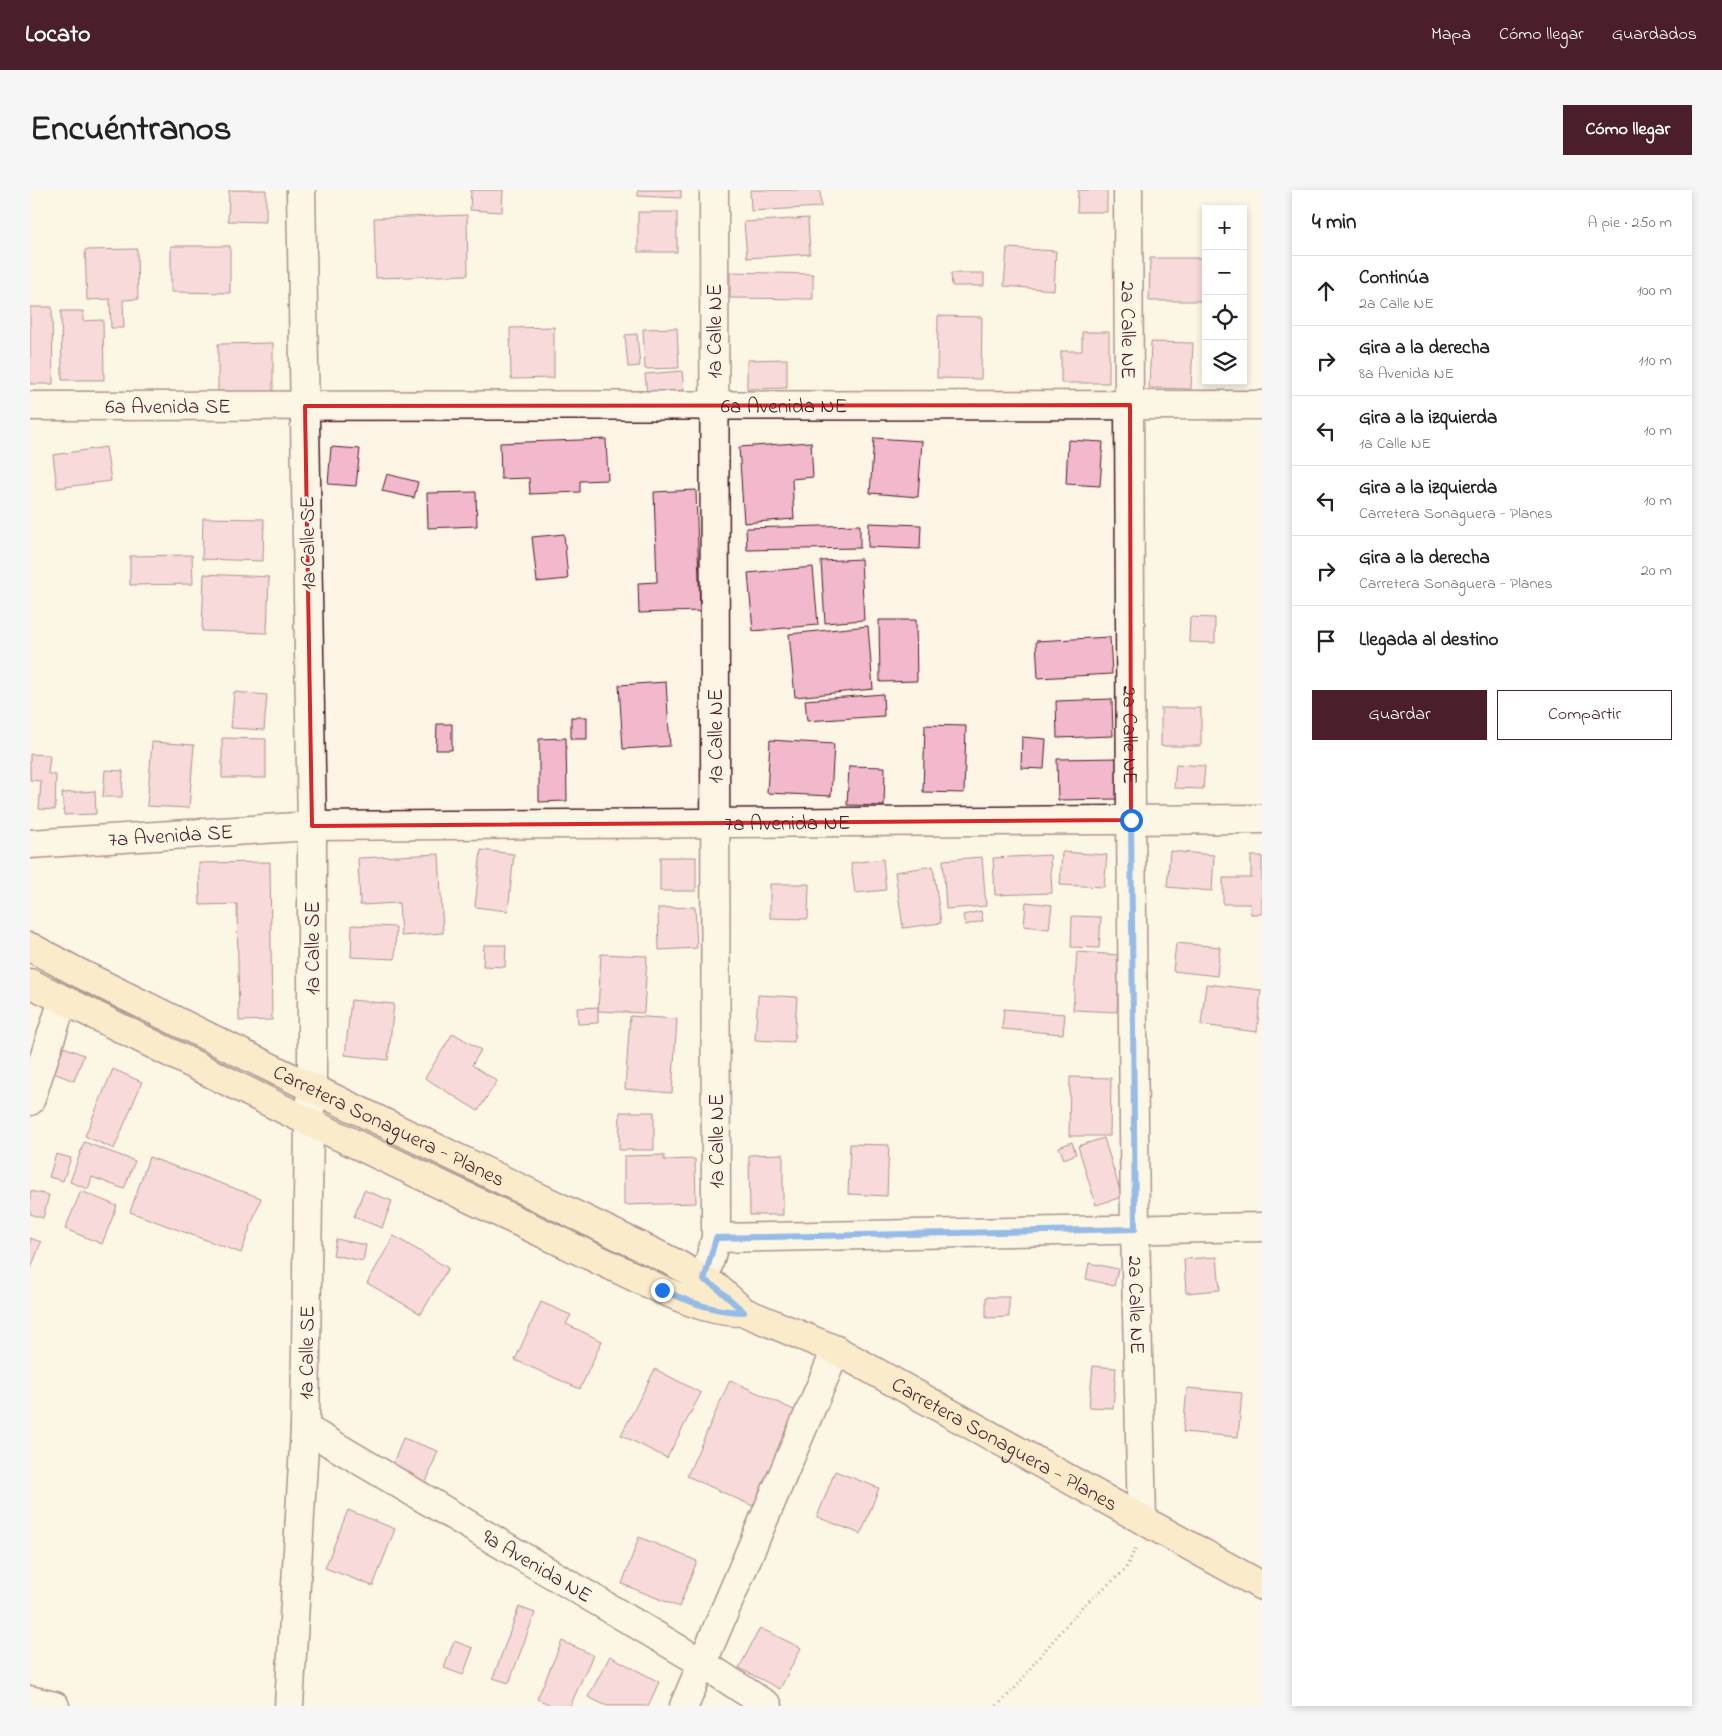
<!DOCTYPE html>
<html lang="es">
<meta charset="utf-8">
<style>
body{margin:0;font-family:"Indie Flower",sans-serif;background:#f6f6f6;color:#222}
.controls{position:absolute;right:15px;top:15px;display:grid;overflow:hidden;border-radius:0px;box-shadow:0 2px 8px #0003}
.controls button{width:45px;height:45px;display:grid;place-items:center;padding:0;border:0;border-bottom:1px solid #e0e0e0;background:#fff;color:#222;font:25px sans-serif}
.stop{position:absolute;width:15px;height:15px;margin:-11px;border:4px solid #1a73e8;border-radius:50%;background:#fff}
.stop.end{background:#1a73e8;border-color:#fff;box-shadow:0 1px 5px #0008}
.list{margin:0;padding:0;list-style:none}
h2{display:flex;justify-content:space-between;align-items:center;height:65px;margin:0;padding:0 20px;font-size:21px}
h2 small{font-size:16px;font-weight:400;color:#767676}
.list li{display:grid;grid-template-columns:32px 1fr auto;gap:15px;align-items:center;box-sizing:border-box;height:70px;padding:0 20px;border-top:1px solid #e0e0e0}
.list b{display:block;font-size:19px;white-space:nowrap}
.list p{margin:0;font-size:16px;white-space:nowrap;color:#767676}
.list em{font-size:16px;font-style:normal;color:#767676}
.actions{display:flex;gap:10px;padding:15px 20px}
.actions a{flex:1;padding:11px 0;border:1px solid #4a1f2b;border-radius:0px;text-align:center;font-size:18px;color:#4a1f2b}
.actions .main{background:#4a1f2b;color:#fff}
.icon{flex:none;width:28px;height:28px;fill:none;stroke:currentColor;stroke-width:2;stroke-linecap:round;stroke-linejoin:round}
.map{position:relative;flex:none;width:1232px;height:1516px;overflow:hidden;border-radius:0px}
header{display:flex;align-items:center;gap:30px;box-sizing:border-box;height:70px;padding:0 25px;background:#4a1f2b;color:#fff}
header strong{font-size:24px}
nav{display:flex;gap:28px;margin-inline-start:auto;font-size:18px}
.intro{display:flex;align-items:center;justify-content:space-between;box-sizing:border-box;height:120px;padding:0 30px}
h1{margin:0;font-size:35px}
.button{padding:12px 22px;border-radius:0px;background:#4a1f2b;color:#fff;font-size:18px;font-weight:700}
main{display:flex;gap:30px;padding:0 30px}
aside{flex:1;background:#fff;border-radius:0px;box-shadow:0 2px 8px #0003}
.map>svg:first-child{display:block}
</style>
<header>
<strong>Locato</strong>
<nav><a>Mapa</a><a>Cómo llegar</a><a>Guardados</a></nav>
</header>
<div class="intro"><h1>Encuéntranos</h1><a class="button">Cómo llegar</a></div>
<main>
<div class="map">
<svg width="1232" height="1516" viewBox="0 0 1232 1516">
<rect width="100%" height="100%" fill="#fcf5e5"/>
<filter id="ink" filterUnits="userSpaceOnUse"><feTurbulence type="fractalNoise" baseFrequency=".02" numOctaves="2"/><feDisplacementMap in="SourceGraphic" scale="10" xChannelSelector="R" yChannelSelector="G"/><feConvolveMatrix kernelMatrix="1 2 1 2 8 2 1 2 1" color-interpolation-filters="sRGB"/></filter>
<g filter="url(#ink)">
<g fill="#f2b8cb" stroke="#4a1f2b">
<polygon points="199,0 236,0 236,32 198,31"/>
<polygon points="441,0 473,0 472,22 440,20"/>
<polygon points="608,0 651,0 651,8 608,6"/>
<polygon points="720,0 790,0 791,17 721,21"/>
<polygon points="1048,0 1077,0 1077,22 1047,22"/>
<rect x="608" y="22" width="39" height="40"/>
<polygon points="437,25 438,85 346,88 344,28"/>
<polygon points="778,28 780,64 717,68 714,32"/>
<polygon points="141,56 200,56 200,103 141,102"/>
<polygon points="977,58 1026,61 1024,100 974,96"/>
<polygon points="107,59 108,109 93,110 94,138 81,138 80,109 57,110 55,60"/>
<polygon points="1120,68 1176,68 1176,111 1119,111"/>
<polygon points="700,82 783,84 783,109 700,108"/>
<polygon points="921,83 954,83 954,96 922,96"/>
<polygon points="0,117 22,117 23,194 0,194"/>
<polygon points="31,121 53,121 53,131 73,130 74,190 32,190"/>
<polygon points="908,126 952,127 951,189 907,188"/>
<polygon points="524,137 524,188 481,189 480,138"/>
<polygon points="647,138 649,178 615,179 613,139"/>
<polygon points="1052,142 1079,142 1079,193 1031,193 1031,161 1052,161"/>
<polygon points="607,144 610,176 598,177 595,145"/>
<polygon points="1121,152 1163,153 1161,199 1119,198"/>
<polygon points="243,153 243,203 188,204 188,154"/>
<polygon points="757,169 757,198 717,199 717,170"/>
<polygon points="652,181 654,201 617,204 615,184"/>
<polygon points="844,248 892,251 888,307 840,303"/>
<polygon points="576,249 578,290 550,291 550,302 500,304 499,288 471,289 470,253"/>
<polygon points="1038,250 1073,252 1070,296 1036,294"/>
<polygon points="781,252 783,287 762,289 764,329 714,333 709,257"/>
<polygon points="76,257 81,291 27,298 23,265"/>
<polygon points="301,257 330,259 326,296 298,294"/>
<polygon points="357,284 388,292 384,308 352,301"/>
<polygon points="666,300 670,421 609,423 608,393 627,392 624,302"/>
<polygon points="446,302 447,336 398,338 397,303"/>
<polygon points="173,328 234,329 233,371 172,369"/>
<polygon points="839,333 891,335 890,359 838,357"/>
<polygon points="830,335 830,358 717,360 716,338"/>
<polygon points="534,344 538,389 507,392 502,347"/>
<polygon points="162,365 163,394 100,395 100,366"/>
<polygon points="831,369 834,430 795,433 791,371"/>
<polygon points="783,377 788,435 723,441 718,383"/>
<polygon points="174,384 239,387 237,443 172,441"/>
<polygon points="1160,427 1185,428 1185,453 1159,452"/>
<polygon points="849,430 886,430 887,491 850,492"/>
<polygon points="838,436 843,499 765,507 759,444"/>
<polygon points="1080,447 1082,484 1008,488 1006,451"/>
<polygon points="636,492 640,556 593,559 589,495"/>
<polygon points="204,502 237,505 234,540 201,538"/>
<polygon points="853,504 854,526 777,531 775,510"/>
<polygon points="1082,509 1083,546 1027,548 1026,511"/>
<rect x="1131" y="518" width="40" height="38"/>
<rect x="541" y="527" width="16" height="22"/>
<polygon points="407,534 422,534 422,560 406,560"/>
<polygon points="895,535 936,536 934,603 893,602"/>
<polygon points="992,547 1016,549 1014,579 991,578"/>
<polygon points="192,548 236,549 236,588 192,588"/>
<polygon points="536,548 537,611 509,612 509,549"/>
<polygon points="740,550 804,554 801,606 737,603"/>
<polygon points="122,552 164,555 159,618 117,616"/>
<polygon points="0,564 20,565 18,584 26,585 25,620 9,619 11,591 0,590"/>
<polygon points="1088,568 1088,609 1028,610 1027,569"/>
<polygon points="1146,574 1175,576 1173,599 1144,598"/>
<polygon points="819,576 855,577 854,616 817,615"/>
<polygon points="75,580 93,581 92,607 73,607"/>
<polygon points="65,601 66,624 34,625 32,603"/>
<polygon points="451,660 484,664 478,721 445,717"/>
<polygon points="1140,661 1184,665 1182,701 1137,697"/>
<polygon points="1032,662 1077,665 1074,697 1030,695"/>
<polygon points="409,664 413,743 371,746 369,713 330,715 328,668"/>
<polygon points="1020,665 1022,703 965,705 963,668"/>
<polygon points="1221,666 1232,666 1232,724 1221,724 1220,714 1193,714 1193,688 1221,688"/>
<rect x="630" y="667" width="36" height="34"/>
<polygon points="952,667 956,716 916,719 913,670"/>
<polygon points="853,669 856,700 825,703 821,673"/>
<polygon points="240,672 242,830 209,831 207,714 170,715 169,673"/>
<polygon points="903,676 911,733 873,738 865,682"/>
<polygon points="740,694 779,694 778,729 740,728"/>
<polygon points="996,712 1022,715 1019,739 994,736"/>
<polygon points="665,717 667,758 629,760 628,718"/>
<polygon points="951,721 953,731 935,735 933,725"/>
<polygon points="1042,726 1071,727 1069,758 1041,757"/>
<polygon points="322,735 366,737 365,769 321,767"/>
<polygon points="1146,753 1190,757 1187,786 1143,781"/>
<polygon points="454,755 476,755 475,777 453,776"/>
<polygon points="1047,762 1090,765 1087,822 1043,820"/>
<polygon points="571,764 617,766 614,823 568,821"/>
<polygon points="1176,794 1231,800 1227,842 1171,835"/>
<polygon points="728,805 767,807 764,852 725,850"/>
<polygon points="321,810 364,814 358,870 315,865"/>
<polygon points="568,817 568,833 548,834 547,818"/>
<polygon points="974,819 1035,824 1033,844 972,839"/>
<polygon points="600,826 647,829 642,903 595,899"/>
<polygon points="423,843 451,860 442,875 467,891 448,921 395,888"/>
<polygon points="31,856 54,865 44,891 21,882"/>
<polygon points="83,879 112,892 84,959 55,946"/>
<polygon points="1040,887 1081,888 1080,946 1039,946"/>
<polygon points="590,922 624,922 624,960 589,960"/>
<polygon points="1074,948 1092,1007 1066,1015 1048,956"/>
<polygon points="54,952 105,971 94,999 62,987 58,999 40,992"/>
<polygon points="1042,952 1046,964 1034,969 1029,957"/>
<polygon points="820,954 859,955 857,1006 818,1004"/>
<polygon points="26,964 41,968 33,991 19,987"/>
<polygon points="753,964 753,1025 720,1025 719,965"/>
<polygon points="634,965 634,970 665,969 666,1013 594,1015 594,966"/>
<polygon points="119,967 231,1008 211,1063 100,1022"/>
<polygon points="334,1000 362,1011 352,1038 324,1027"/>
<polygon points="0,1001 19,1005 13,1028 0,1024"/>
<polygon points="51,1001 87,1016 72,1054 35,1039"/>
<polygon points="364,1046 418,1078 391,1124 337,1093"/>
<polygon points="0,1048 11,1052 0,1081"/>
<polygon points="306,1049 336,1055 333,1071 303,1065"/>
<polygon points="1187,1067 1190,1100 1156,1103 1154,1069"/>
<polygon points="1059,1073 1088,1079 1084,1096 1056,1089"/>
<polygon points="956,1107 979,1107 979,1127 956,1128"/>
<polygon points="511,1112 541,1125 536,1134 572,1151 550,1199 485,1170"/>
<polygon points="1063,1176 1086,1178 1083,1218 1059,1217"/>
<polygon points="625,1179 671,1203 637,1268 591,1245"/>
<polygon points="700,1190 768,1222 725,1317 657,1286"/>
<polygon points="1157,1198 1212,1203 1208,1247 1153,1242"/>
<polygon points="373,1248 408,1261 395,1295 360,1282"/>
<polygon points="805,1281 849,1298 831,1344 787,1327"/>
<polygon points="318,1320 365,1339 343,1396 295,1378"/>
<polygon points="609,1347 667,1371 649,1417 592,1394"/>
<polygon points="489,1417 505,1423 479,1493 463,1488"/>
<polygon points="730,1438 771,1458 750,1499 709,1478"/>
<polygon points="424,1451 443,1458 433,1485 414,1478"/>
<polygon points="532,1451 563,1465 540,1516 523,1516 507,1509"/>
<polygon points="580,1466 629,1492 618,1516 577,1516 558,1507"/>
</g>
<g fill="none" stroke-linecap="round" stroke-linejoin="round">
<defs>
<g id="minor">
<path id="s1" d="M 1098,0 L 1101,630 L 1105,1039 L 1112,1329"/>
<path id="s2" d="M 0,216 L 1232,215"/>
<path id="s3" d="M 0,654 L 282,636 L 1232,629"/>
<polyline points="0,911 33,810"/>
<polyline points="686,1048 1232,1037"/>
<polyline points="674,1090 686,1048 684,0"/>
<path id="s4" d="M 275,1238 L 672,1473 L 738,1516"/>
<polyline points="0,1510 25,1516"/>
<path id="s5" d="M 259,1516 L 275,1238 L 279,932 L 282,898 L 282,636 L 271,0"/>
<polyline points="654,1516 806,1160"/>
</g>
<g id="major">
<path id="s6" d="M 0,757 L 47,782 L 282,898 L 645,1073 L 686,1097 L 714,1122 L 806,1160 L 1232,1396"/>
<path d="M 0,793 L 279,932 L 632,1100 C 661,1112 682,1122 714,1122"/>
</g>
</defs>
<use href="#minor" stroke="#4a1f2b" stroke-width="31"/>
<use href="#major" stroke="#4a1f2b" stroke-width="31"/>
<polyline stroke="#4a1f2b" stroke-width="3" stroke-dasharray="1 4" stroke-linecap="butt" points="967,1516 987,1496 1005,1472 1052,1417 1095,1380 1106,1357"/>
<use href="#minor" stroke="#fcf5e5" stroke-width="28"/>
<use href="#major" stroke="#f9deab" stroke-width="28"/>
</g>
</g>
<g fill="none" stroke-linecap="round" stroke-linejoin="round" filter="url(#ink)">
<path stroke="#1a73e8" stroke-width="6" d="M 632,1100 C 661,1112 683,1122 714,1122 L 686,1097 L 674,1090 L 686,1048 L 1105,1039 L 1101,630"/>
</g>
<path d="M0 0H1232V1516H0ZM 1100,215 L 1101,630 L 282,636 L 275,216 Z" fill="#fcf5e5" fill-opacity=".55" fill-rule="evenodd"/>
<path fill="none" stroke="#d62828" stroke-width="4" stroke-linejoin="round" d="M 1100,215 L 1101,630 L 282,636 L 275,216 Z"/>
<g text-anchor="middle" stroke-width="4.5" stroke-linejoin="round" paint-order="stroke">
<g font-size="21" fill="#4a1f2b" stroke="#fcf5e5">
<text dy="7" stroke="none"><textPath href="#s1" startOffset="140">2a Calle NE</textPath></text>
<text transform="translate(684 141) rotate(-90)" y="7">1a Calle NE</text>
<text dy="7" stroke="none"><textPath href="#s2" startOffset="138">6a Avenida SE</textPath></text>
<text dy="7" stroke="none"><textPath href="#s2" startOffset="754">6a Avenida NE</textPath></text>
<text transform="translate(277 353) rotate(-91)" y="7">1a Calle SE</text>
<text dy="7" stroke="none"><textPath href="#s1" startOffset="545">2a Calle NE</textPath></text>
<text transform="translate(685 546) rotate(-90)" y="7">1a Calle NE</text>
<text dy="7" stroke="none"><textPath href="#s3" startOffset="758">7a Avenida NE</textPath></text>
<text dy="7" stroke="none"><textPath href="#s3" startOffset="141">7a Avenida SE</textPath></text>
<text transform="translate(282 758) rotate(-90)" y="7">1a Calle SE</text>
<text dy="7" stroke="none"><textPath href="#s6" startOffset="401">Carretera Sonaguera - Planes</textPath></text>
<text transform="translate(686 951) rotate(-90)" y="7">1a Calle NE</text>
<text dy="7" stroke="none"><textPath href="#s1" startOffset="1115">2a Calle NE</textPath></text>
<text dy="7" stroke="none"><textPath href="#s5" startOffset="354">1a Calle SE</textPath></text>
<text dy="7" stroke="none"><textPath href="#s6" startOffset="1096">Carretera Sonaguera - Planes</textPath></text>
<text dy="7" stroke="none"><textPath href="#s4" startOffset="270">9a Avenida NE</textPath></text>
</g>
</g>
</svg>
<div class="controls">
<button>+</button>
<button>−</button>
<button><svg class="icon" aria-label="locate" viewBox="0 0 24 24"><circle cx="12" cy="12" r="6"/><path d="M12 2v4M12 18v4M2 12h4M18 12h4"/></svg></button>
<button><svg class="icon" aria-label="layers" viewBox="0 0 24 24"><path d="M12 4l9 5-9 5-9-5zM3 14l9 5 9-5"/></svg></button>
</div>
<div class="stop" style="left:1101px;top:630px"></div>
<div class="stop end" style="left:632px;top:1100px"></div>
</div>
<aside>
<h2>4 min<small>A pie · 250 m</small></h2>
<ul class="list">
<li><svg class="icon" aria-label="ahead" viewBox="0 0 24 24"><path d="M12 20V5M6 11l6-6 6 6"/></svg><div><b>Continúa</b><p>2a Calle NE</p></div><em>100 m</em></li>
<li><svg class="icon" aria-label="right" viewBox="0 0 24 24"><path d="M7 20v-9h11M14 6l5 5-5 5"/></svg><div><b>Gira a la derecha</b><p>8a Avenida NE</p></div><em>110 m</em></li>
<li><svg class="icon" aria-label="left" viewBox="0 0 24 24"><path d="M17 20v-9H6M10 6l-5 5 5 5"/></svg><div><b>Gira a la izquierda</b><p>1a Calle NE</p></div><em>10 m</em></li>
<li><svg class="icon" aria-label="left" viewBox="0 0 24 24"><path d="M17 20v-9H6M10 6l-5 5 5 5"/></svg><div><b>Gira a la izquierda</b><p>Carretera Sonaguera - Planes</p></div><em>10 m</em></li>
<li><svg class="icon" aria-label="right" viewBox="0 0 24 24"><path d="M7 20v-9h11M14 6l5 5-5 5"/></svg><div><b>Gira a la derecha</b><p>Carretera Sonaguera - Planes</p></div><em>20 m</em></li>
<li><svg class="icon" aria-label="arrive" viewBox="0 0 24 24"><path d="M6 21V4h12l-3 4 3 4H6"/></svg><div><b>Llegada al destino</b></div></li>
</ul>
<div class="actions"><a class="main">Guardar</a><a>Compartir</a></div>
</aside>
</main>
